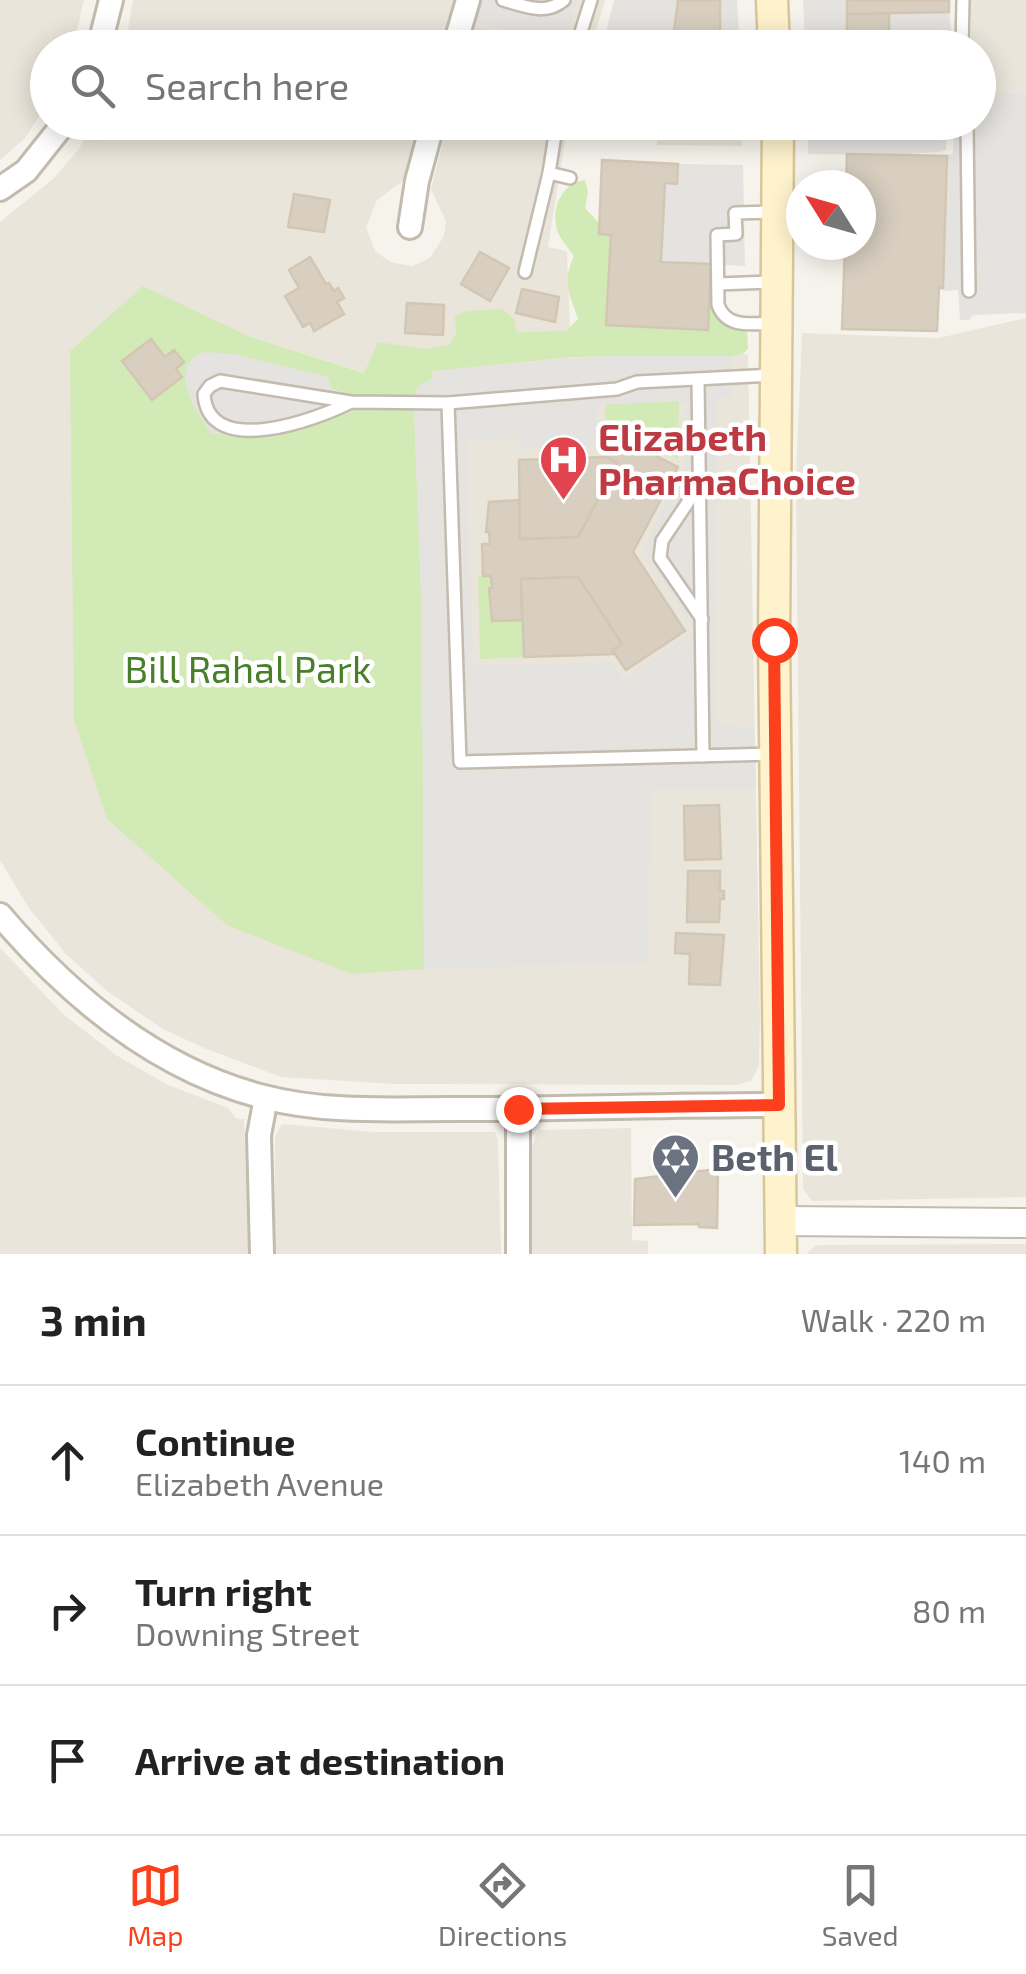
<!DOCTYPE html>
<meta charset="utf-8">
<style>
body{margin:0;font-family:"Exo 2",sans-serif;background:#f2f2f2;color:#222}
.compass{position:absolute;left:786px;top:170px;width:90px;height:90px;border-radius:50%;background:#fff;box-shadow:0 5px 25px #0003;rotate:307deg}
.stop{position:absolute;width:30px;height:30px;margin:-22px;border:8px solid #fc3f1d;border-radius:50%;background:#fff}
.stop.end{background:#fc3f1d;border-color:#fff;box-shadow:0 2px 10px #0008}
.list{margin:0;padding:0;list-style:none}
h2{display:flex;justify-content:space-between;align-items:center;height:130px;margin:0;padding:0 40px;font-size:42px}
h2 small{font-size:32px;font-weight:400;color:#767676}
.list li{display:grid;grid-template-columns:65px 1fr auto;gap:30px;align-items:center;box-sizing:border-box;height:150px;padding:0 40px;border-top:2px solid #e0e0e0}
.list b{display:block;font-size:38px;white-space:nowrap}
.list p{margin:0;font-size:32px;white-space:nowrap;color:#767676}
.list em{font-size:32px;font-style:normal;color:#767676}
.icon{flex:none;width:55px;height:55px;fill:none;stroke:currentColor;stroke-width:2;stroke-linecap:round;stroke-linejoin:round}
.map{position:relative;flex:none;width:1026px;height:1254px;overflow:hidden}
.search{position:absolute;background:#fff;box-shadow:0 5px 25px #0003;left:30px;right:30px;top:30px;height:110px;display:flex;align-items:center;gap:25px;box-sizing:border-box;padding:0 35px;border-radius:55px;color:#767676;font-size:38px}
.sheet{height:580px;background:#fff}
nav{display:flex;justify-content:space-around;align-items:center;box-sizing:border-box;height:140px;border-top:2px solid #e0e0e0;background:#fff;font-size:28px;color:#767676}
nav a{display:grid;justify-items:center;gap:5px}
nav .on{color:#fc3f1d}
.map>svg:first-child{display:block}
</style>
<div class="map">
<svg width="1026" height="1254" viewBox="0 0 1026 1254">
<rect width="100%" height="100%" fill="#f6f3ec"/>
<g fill="#eae5da" fill-rule="evenodd">
<polygon points="0,0 84,0 73,47 48,48 47,105 24,139 0,160"/>
<polygon points="133,0 454,0 441,47 125,47"/>
<polygon points="578,0 605,0 591,47 564,48"/>
<polygon points="971,0 1026,0 1026,92 979,94 978,48 971,47"/>
<polygon points="475,23 560,47 468,47"/>
<path d="M 94,123 L 421,123 L 404,180 L 377,200 L 366,227 L 375,251 L 390,262 L 412,266 L 430,258 L 444,236 L 446,221 L 431,189 L 448,123 L 568,123 L 548,247 L 567,251 L 571,357 L 748,354 L 760,1017 L 759,1066 L 751,1081 L 737,1085 L 396,1084 L 281,1077 L 204,1048 L 163,1029 L 107,991 L 65,953 L 29,908 L 0,860 L 0,222 L 53,179 L 78,150 ZM 248,336 L 384,379 L 107,819 Z"/>
<polygon points="658,123 742,123 742,146 657,145"/>
<polygon points="1026,318 1026,1197 812,1201 803,1189 796,477 802,333 939,338"/>
<polygon points="0,948 64,1015 116,1055 166,1084 228,1108 237,1119 244,1119 249,1254 0,1254"/>
<polygon points="282,1124 374,1132 495,1132 498,1141 501,1254 274,1254 275,1147 275,1136"/>
<polygon points="631,1128 632,1240 648,1241 648,1254 528,1254 528,1158 537,1133 540,1130"/>
<polygon points="1026,1244 1026,1254 806,1254 815,1246 824,1245"/>
</g>
<g fill="#d2eab5">
<polygon points="568,123 658,122 658,123 657,133 567,126"/>
<path d="M 585,180 L 588,192 L 585,208 L 599,223 L 599,234 L 611,235 L 606,325 L 710,289 C 716,315 712,328 747,328 L 748,349 L 743,354 L 732,356 L 571,357 L 433,371 L 432,379 L 417,387 L 414,409 L 422,621 L 424,969 L 352,974 L 228,926 L 107,819 L 74,720 L 70,351 L 143,286 L 248,336 L 364,373 L 378,342 L 426,349 L 449,345 L 456,334 L 455,316 L 467,311 L 502,309 L 514,319 L 517,332 L 566,331 L 578,319 C 569,293 562,282 574,256 C 568,247 557,236 556,226 C 552,204 564,183 585,180 Z"/>
<polygon points="679,401 678,459 615,426 606,441 605,404"/>
<polygon points="478,576 491,576 489,606 493,621 522,620 524,657 480,659"/>
</g>
<g fill="#e5e3e0" fill-rule="evenodd">
<polygon points="482,0 578,0 564,47 475,23"/>
<polygon points="614,0 678,0 672,47 602,48"/>
<polygon points="720,0 737,0 740,47 720,47"/>
<polygon points="803,0 847,0 847,47 805,47"/>
<polygon points="949,12 953,47 889,48 889,14"/>
<polygon points="1026,92 1026,313 973,315 969,320 960,320 958,290 943,291 947,157 953,153 954,133 959,123 978,122 979,94"/>
<polygon points="807,123 951,123 951,132 947,135 946,150 939,152 893,155 808,154"/>
<polygon points="678,164 743,165 745,266 661,262 665,183 677,183"/>
<polygon points="204,352 233,354 328,377 331,388 345,394 349,413 285,434 251,438 211,433 193,405 185,381 186,369 192,358"/>
<path d="M 604,356 L 732,356 L 731,398 L 717,398 L 716,717 L 722,725 L 754,728 L 756,789 L 651,789 L 648,962 L 424,969 L 422,621 L 414,409 L 417,387 L 432,379 L 433,371 ZM 679,401 L 686,405 L 684,466 L 643,549 L 694,631 L 623,679 L 611,662 L 473,666 L 466,440 L 518,438 L 520,449 L 598,445 L 597,405 Z"/>
</g>
<g fill="#d8cfc1" stroke="#d3c7b4" stroke-width="2.5">
<polygon points="678,0 720,0 720,48 672,48"/>
<polygon points="847,0 949,0 949,12 847,14"/>
<rect x="847" y="14" width="42" height="34"/>
<polygon points="847,154 947,156 943,288 939,288 937,331 842,329 845,245 861,245 861,185 846,185"/>
<polygon points="602,160 678,164 677,184 665,183 661,262 711,264 708,330 606,325 611,235 599,234"/>
<polygon points="294,194 330,200 324,232 288,227"/>
<polygon points="480,252 509,268 490,301 461,284"/>
<polygon points="310,257 326,284 329,283 334,291 338,288 344,298 337,302 344,314 314,331 310,323 303,327 285,296 299,288 289,270"/>
<polygon points="522,289 559,297 555,322 516,313"/>
<polygon points="407,303 444,305 443,335 405,333"/>
<polygon points="151,339 165,357 174,350 184,362 176,369 182,377 152,400 122,361"/>
<polygon points="617,436 678,467 633,552 685,631 626,670 612,650 622,644 578,577 521,579 522,620 492,621 489,588 492,588 491,576 483,576 482,544 490,544 489,532 486,532 489,502 519,500 520,539 578,537 617,463 606,457"/>
<polygon points="606,457 617,463 578,537 520,539 519,460"/>
<polygon points="578,577 622,644 612,650 615,654 524,657 521,579"/>
<polygon points="719,805 721,859 685,860 684,806"/>
<polygon points="688,871 720,871 720,891 724,891 724,899 720,899 719,922 687,922"/>
<polygon points="676,933 724,935 720,985 689,984 690,954 675,953"/>
<polygon points="718,1169 717,1228 699,1227 699,1224 634,1225 635,1179"/>
</g>
<g fill="none" stroke-linecap="round" stroke-linejoin="round">
<defs>
<g id="service">
<path d="M 503,0 C 524,6 546,16 564,0"/>
<polyline points="576,48 591,0"/>
<polyline points="962,48 963,0"/>
<polyline points="965,122 967,125 969,291"/>
<polyline points="549,173 570,178"/>
<path d="M 774,212 L 735,213 L 736,234 L 717,235 L 718,305 C 727,330 754,323 776,323"/>
<polyline points="525,272 549,173 557,122"/>
<polyline points="718,284 773,282"/>
<polyline points="698,380 703,756"/>
<path d="M 351,402 C 318,419 208,460 204,394 L 210,386 L 220,381 L 351,402 L 448,403 L 617,389 L 637,382 L 773,375"/>
<polyline points="448,403 460,762 772,754"/>
<polyline points="700,484 662,541 660,558 702,619"/>
</g>
<g id="minor">
<polyline points="99,48 111,0"/>
<polyline points="454,48 468,0"/>
<polyline points="0,189 26,171 65,122"/>
<polyline points="410,227 417,181 433,122"/>
<path d="M 0,915 C 70,997 157,1070 264,1097 C 324,1113 391,1109 453,1109 C 562,1109 671,1105 779,1105"/>
<polyline points="518,1109 518,1254"/>
<polyline points="262,1254 259,1135 266,1098"/>
</g>
<polyline id="tertiary" points="782,1221 1026,1223"/>
<g id="secondary">
<polyline points="772,0 774,48"/>
<polyline points="778,122 774,640 781,1254"/>
</g>
</defs>
<use href="#service" stroke="#c2bbae" stroke-width="16"/>
<use href="#minor" stroke="#c2bbae" stroke-width="28"/>
<use href="#tertiary" stroke="#c2bbae" stroke-width="32"/>
<use href="#secondary" stroke="#d6c79b" stroke-width="35"/>
<use href="#service" stroke="#fff" stroke-width="11"/>
<use href="#minor" stroke="#fff" stroke-width="22"/>
<use href="#tertiary" stroke="#fff" stroke-width="28"/>
<use href="#secondary" stroke="#fff3cd" stroke-width="30"/>
</g>
<g fill="none" stroke-linecap="round" stroke-linejoin="round">
<polyline stroke="#fc3f1d" stroke-width="12" points="518,1109 779,1105 774,640"/>
</g>
<defs>
<symbol id="hospital-pin" viewBox="-11 -11 22 30"><path d="M0 17L-7.5 6A9.5 9.5 0 1 1 7.5 6Z" fill="#e0444e" stroke="#fff"/><path d="M-5-5h3v3.5h4V-5h3V5h-3V1.5h-4V5h-3Z" fill="#fff"/></symbol>
<symbol id="synagogue-pin" viewBox="-11 -11 22 30"><path d="M0 17L-7.5 6A9.5 9.5 0 1 1 7.5 6Z" fill="#6b7280" stroke="#fff"/><path d="M0-6.5L5.6 3.2H-5.6ZM0 6.5L5.6-3.2H-5.6Z" fill="#fff"/></symbol>
</defs>
<g fill-rule="evenodd">
<use href="#hospital-pin" x="536" y="432" width="55" height="75"/>
<use href="#synagogue-pin" x="648" y="1130" width="55" height="75"/>
</g>
<g text-anchor="middle" stroke-width="9" stroke-linejoin="round" paint-order="stroke">
<g font-size="38" font-weight="bold" fill="#be3a42" stroke="#fff" text-anchor="start">
<text x="598" y="451">Elizabeth<tspan x="598" dy="44">PharmaChoice</tspan></text>
</g>
<g font-size="38" fill="#4a7f2a" stroke="#fff">
<text x="248" y="683">Bill Rahal Park</text>
</g>
<g font-size="38" font-weight="bold" fill="#5b616d" stroke="#fff" text-anchor="start">
<text x="711" y="1171">Beth El</text>
</g>
</g>
</svg>
<svg class="compass" viewBox="-18 -18 36 36"><path d="M0-13l5 13h-10z" fill="#e53935"/><path d="M0 13l5-13h-10z" fill="#767676"/></svg>
<div class="stop" style="left:774px;top:640px"></div>
<div class="stop end" style="left:518px;top:1109px"></div>
<div class="search"><svg class="icon" aria-label="search" viewBox="0 0 24 24"><circle cx="10" cy="10" r="6"/><path d="M15 15l6 6"/></svg>Search here</div>
</div>
<section class="sheet">
<h2>3 min<small>Walk · 220 m</small></h2>
<ul class="list">
<li><svg class="icon" aria-label="ahead" viewBox="0 0 24 24"><path d="M12 20V5M6 11l6-6 6 6"/></svg><div><b>Continue</b><p>Elizabeth Avenue</p></div><em>140 m</em></li>
<li><svg class="icon" aria-label="right" viewBox="0 0 24 24"><path d="M7 20v-9h11M14 6l5 5-5 5"/></svg><div><b>Turn right</b><p>Downing Street</p></div><em>80 m</em></li>
<li><svg class="icon" aria-label="arrive" viewBox="0 0 24 24"><path d="M6 21V4h12l-3 4 3 4H6"/></svg><div><b>Arrive at destination</b></div></li>
</ul>
</section>
<nav>
<a class="on"><svg class="icon" aria-label="map" viewBox="0 0 24 24"><path d="M3 6l6-2 6 2 6-2v14l-6 2-6-2-6 2zM9 4v14M15 6v14"/></svg>Map</a>
<a><svg class="icon" aria-label="directions" viewBox="0 0 24 24"><path d="M12 3l9 9-9 9-9-9zM9 14v-3h6M13 9l2 2-2 2"/></svg>Directions</a>
<a><svg class="icon" aria-label="saved" viewBox="0 0 24 24"><path d="M7 4h10v16l-5-4-5 4z"/></svg>Saved</a>
</nav>
